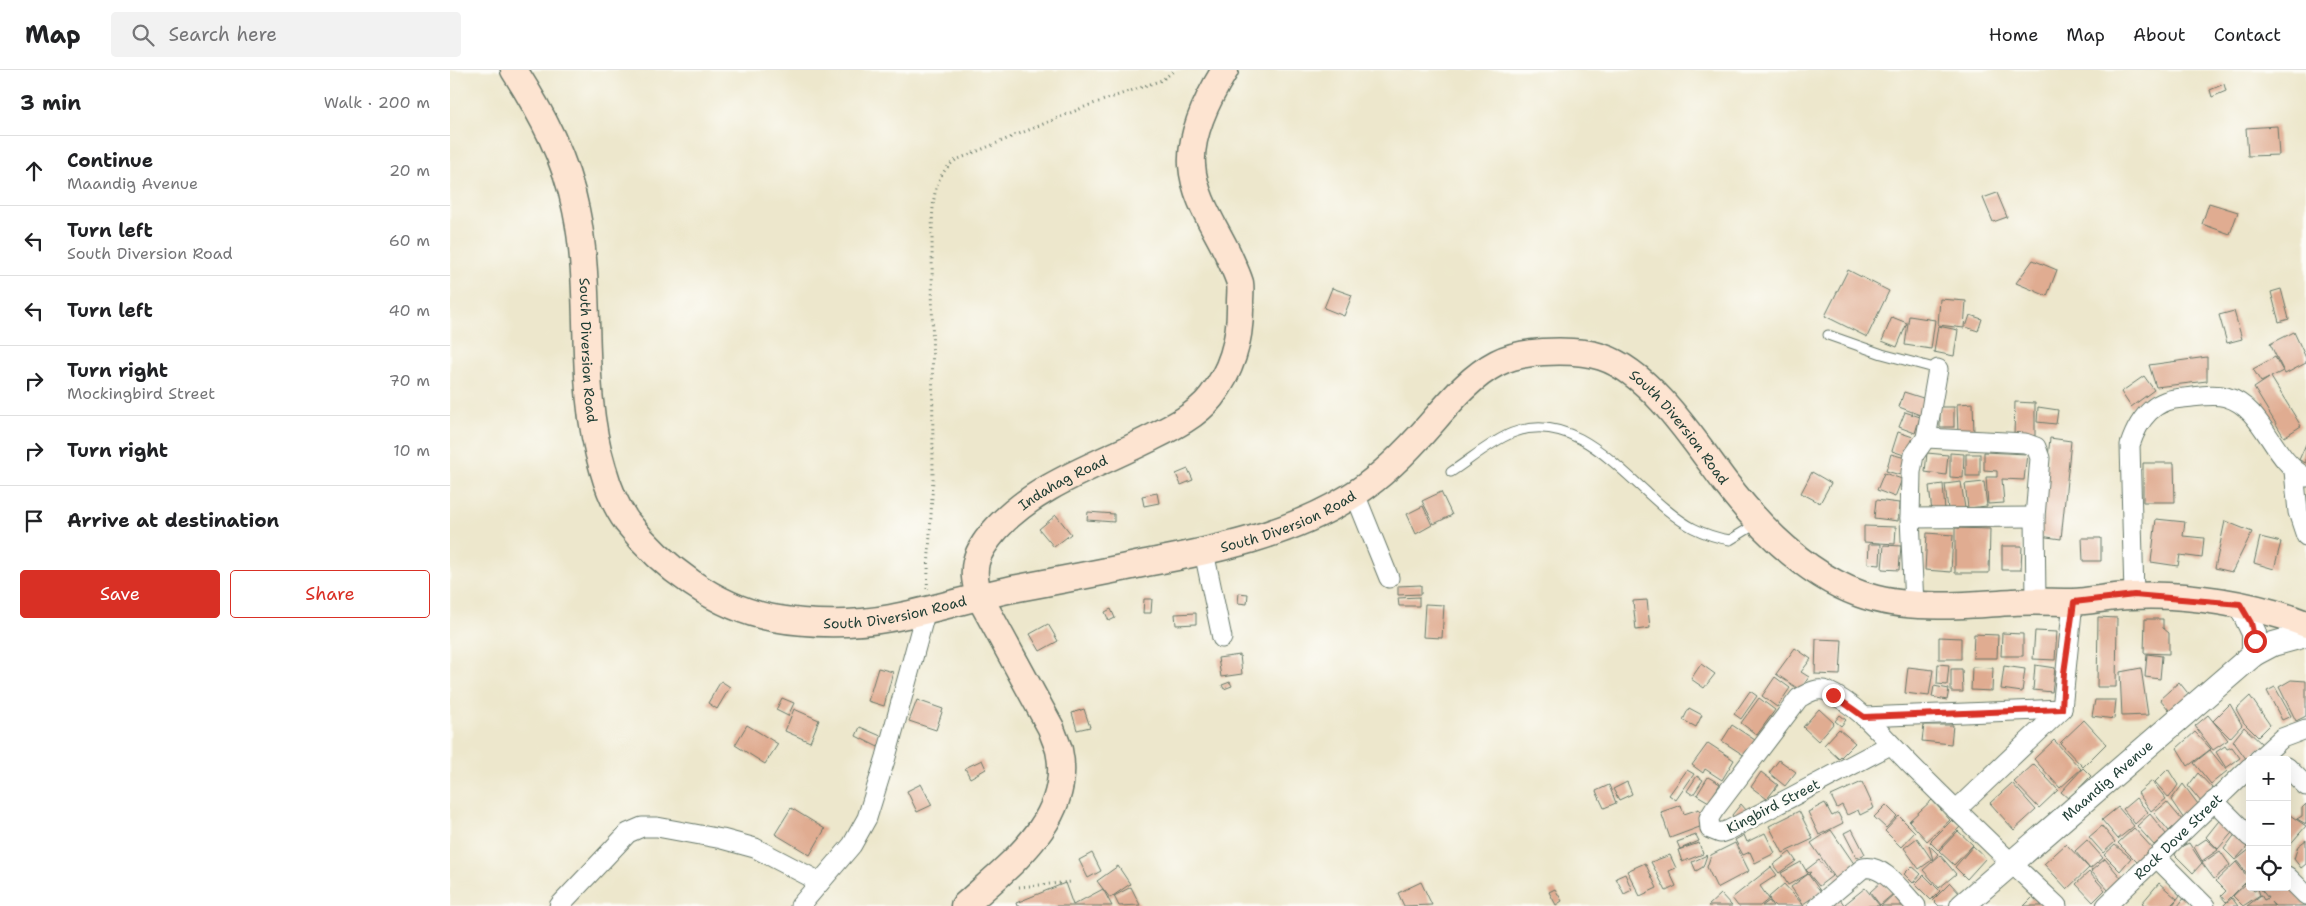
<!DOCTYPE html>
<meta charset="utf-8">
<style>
body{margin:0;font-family:"Shantell Sans",sans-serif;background:#f2f2f2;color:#202124}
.controls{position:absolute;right:15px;bottom:15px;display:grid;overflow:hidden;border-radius:5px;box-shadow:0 5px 20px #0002}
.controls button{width:45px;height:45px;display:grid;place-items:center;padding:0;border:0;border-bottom:1px solid #e0e0e0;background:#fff;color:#202124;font:25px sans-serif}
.stop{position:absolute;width:15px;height:15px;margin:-11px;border:4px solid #d93025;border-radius:50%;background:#fff}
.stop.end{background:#d93025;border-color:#fff;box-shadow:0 1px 5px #0008}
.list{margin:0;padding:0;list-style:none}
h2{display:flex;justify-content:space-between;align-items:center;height:65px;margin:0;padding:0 20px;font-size:21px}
h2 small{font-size:16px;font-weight:400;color:#757577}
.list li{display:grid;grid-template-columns:32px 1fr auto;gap:15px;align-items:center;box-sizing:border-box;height:70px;padding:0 20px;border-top:1px solid #e0e0e0}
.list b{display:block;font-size:19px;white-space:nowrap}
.list p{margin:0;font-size:16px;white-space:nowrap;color:#757577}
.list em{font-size:16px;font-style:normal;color:#757577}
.actions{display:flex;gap:10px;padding:15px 20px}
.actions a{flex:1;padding:11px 0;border:1px solid #d93025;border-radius:5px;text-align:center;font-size:18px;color:#d93025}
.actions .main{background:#d93025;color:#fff}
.icon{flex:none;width:28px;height:28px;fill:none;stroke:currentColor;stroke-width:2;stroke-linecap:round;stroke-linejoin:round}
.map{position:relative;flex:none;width:1856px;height:836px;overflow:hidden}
header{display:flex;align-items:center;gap:30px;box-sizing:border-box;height:70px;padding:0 25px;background:#fff;border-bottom:1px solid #e0e0e0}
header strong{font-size:24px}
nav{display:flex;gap:28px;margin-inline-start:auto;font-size:18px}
.search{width:350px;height:45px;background:#f2f2f2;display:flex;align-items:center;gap:12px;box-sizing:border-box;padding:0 18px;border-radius:5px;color:#757577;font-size:19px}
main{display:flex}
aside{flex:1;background:#fff}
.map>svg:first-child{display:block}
</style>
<header>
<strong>Map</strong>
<div class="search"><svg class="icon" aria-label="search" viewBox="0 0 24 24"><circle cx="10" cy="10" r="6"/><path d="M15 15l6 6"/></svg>Search here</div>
<nav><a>Home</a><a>Map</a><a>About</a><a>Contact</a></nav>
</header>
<main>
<aside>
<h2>3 min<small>Walk · 200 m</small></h2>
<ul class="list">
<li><svg class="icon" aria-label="ahead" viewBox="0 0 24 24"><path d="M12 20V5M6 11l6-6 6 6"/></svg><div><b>Continue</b><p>Maandig Avenue</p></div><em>20 m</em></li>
<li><svg class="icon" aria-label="left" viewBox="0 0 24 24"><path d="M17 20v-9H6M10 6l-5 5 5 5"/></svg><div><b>Turn left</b><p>South Diversion Road</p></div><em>60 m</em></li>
<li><svg class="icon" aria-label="left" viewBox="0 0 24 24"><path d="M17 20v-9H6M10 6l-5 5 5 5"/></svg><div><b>Turn left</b></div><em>40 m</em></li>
<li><svg class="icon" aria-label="right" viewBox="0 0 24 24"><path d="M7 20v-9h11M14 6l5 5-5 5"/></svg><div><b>Turn right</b><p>Mockingbird Street</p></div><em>70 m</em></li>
<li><svg class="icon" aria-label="right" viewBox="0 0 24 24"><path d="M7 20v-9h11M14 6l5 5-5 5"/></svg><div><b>Turn right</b></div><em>10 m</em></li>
<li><svg class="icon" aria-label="arrive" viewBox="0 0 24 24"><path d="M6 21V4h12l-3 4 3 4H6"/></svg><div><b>Arrive at destination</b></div></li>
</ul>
<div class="actions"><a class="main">Save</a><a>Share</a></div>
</aside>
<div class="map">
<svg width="1856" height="836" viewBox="0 0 1856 836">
<rect width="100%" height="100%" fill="#fdfcf7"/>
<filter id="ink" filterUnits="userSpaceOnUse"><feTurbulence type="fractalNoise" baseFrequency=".02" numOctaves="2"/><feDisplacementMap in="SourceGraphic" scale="10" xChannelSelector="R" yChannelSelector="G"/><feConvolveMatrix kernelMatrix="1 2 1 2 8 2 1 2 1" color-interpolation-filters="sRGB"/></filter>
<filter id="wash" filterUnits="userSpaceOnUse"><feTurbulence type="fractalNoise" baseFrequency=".0096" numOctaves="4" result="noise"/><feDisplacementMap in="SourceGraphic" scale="20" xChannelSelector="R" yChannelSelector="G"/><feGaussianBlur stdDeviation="1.12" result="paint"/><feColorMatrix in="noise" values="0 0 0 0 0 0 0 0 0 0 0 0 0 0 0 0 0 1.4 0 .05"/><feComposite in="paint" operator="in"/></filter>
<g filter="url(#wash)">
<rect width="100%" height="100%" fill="#ede7cc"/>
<g id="blocks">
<g fill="#e0ac91">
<polygon points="1774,14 1776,21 1762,27 1760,20"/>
<polygon points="1827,56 1829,85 1798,86 1796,58"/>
<polygon points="1547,123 1557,147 1543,152 1533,128"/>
<polygon points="1759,133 1788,142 1780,164 1752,154"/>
<polygon points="1583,190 1607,200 1597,226 1566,213"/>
<polygon points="1398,200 1439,221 1417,267 1375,246"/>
<polygon points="882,218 902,225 894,246 874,238"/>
<polygon points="1831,219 1839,249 1829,252 1821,222"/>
<polygon points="1490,229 1516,231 1514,258 1488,255"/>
<polygon points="1784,241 1792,269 1777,273 1769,245"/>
<polygon points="1520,245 1532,249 1528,261 1516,257"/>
<polygon points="1459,246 1485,250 1481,279 1455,275"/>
<polygon points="1442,247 1457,253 1447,277 1432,271"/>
<polygon points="1488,256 1508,260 1504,286 1484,282"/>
<polygon points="1844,262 1856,288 1856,293 1835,304 1820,274"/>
<polygon points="1757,287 1757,311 1706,317 1699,295"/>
<polygon points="1825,287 1833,301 1821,307 1851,356 1834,367 1804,318 1819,308 1811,312 1803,299"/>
<polygon points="1694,306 1704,320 1681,337 1671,322"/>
<polygon points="1454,322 1476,329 1470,345 1449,337"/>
<polygon points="1565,332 1585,333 1585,366 1564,365"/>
<polygon points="1523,333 1524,364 1508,364 1507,334"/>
<rect x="1490" y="337" width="14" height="20"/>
<polygon points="1588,337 1608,340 1606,354 1587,352"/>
<polygon points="1455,342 1470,347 1465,363 1449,357"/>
<polygon points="1448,362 1463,367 1457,386 1442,381"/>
<polygon points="1600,368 1621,371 1611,469 1590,466"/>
<polygon points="1856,374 1856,393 1849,390"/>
<polygon points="1534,382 1577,384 1574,410 1552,409 1554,433 1538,434 1536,407 1547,407 1547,401 1534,400"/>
<polygon points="1477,383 1498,385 1496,405 1475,402"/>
<polygon points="1500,383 1514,384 1513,408 1500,407"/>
<polygon points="1441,384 1459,389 1454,406 1436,401"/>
<rect x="1516" y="384" width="14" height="22"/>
<polygon points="1693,393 1724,393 1725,432 1693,432"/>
<polygon points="738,399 743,410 731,415 726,404"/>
<polygon points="1362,402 1381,413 1370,433 1351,423"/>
<polygon points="1434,403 1452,409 1445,427 1427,420"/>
<polygon points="1511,412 1515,438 1498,440 1495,414"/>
<polygon points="1534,412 1537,436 1518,438 1515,414"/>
<polygon points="1493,414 1495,441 1482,442 1479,416"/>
<polygon points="991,422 1002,445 984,454 972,431"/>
<polygon points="707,423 709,433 694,436 692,426"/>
<polygon points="1426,430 1449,433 1448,451 1424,448"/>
<polygon points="973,436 982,455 966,464 957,444"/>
<polygon points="638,442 664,444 664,452 637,450"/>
<polygon points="606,445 621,464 604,477 589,459"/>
<polygon points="1706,449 1735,452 1733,466 1754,468 1752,488 1730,485 1728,496 1701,492"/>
<polygon points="1775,451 1802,462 1782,502 1765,498"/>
<polygon points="1414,456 1446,457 1445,474 1414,472"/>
<polygon points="1505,458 1540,459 1539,503 1505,503"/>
<polygon points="1477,463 1503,465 1501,502 1475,500"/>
<polygon points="1810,467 1831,472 1824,499 1804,493"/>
<polygon points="1632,468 1651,468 1651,491 1633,491"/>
<polygon points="1419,474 1431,474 1430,495 1418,494"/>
<polygon points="1434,475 1451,476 1449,500 1432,499"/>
<polygon points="1552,476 1572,476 1571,500 1552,500"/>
<polygon points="971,515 971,524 948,525 948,516"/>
<polygon points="789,523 798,524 797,534 788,533"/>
<polygon points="969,527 969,536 949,536 948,528"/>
<polygon points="694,529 702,529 701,543 693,543"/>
<polygon points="1197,530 1200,558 1186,560 1183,531"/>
<polygon points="975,534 994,535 992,568 973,567"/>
<polygon points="661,539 665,548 659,551 655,542"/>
<polygon points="746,543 746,554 726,555 725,544"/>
<polygon points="1648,547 1667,548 1666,617 1647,617"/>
<polygon points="1695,549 1713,549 1713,558 1719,563 1719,584 1694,583"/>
<polygon points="598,554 608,571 590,581 580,564"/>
<polygon points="1585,561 1607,562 1605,590 1583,589"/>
<polygon points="1552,563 1573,564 1573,586 1551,586"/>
<polygon points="1524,564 1548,565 1547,588 1523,588"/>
<polygon points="1489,567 1511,568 1511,589 1489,589"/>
<polygon points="1366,569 1392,570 1390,605 1365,604"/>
<polygon points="1345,578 1361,589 1351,602 1359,607 1350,620 1326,604"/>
<polygon points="1697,584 1712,586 1710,609 1695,607"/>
<polygon points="790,585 792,604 771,607 768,588"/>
<polygon points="1251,594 1265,604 1254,618 1241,609"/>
<polygon points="1488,594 1499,595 1497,615 1487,614"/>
<polygon points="1585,595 1605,598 1602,622 1583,620"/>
<polygon points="1554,596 1575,599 1572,622 1551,619"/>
<polygon points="1458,597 1483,600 1479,626 1455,623"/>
<polygon points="1522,597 1543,598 1542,621 1521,620"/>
<polygon points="428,598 443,602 434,636 418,631"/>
<polygon points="1691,598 1698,645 1672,646 1670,602"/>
<polygon points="1501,599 1512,599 1513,622 1501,622"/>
<polygon points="1325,607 1340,618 1327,637 1312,626"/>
<polygon points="1841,610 1856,611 1856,646 1846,651 1829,617"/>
<polygon points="271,611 280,617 267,639 258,633"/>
<polygon points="780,612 782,616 774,619 772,615"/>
<polygon points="1729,612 1741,627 1723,645 1710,629"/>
<polygon points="1484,616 1499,619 1497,630 1482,627"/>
<polygon points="1825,617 1841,646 1832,650 1817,621"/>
<polygon points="1300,621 1307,626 1291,649 1284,644"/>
<polygon points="1800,626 1820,655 1808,667 1794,653 1786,639"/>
<polygon points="332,628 344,633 338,646 326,640"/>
<polygon points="1309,628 1325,640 1307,665 1291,653"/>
<polygon points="467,630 493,639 486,660 459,651"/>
<polygon points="1645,630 1666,630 1664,649 1642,646"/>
<polygon points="1780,634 1792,655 1780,668 1763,651"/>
<polygon points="1239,638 1252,645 1246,657 1233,650"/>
<polygon points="344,639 369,650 360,672 335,661"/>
<polygon points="634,639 640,657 627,660 622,643"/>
<polygon points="1369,639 1384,653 1368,671 1353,657"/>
<polygon points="1390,645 1396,650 1391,656 1385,651"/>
<polygon points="1758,645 1778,670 1763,680 1745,656"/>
<polygon points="1634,650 1656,674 1633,697 1610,673"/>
<polygon points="297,655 328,674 315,694 285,675"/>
<polygon points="1282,655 1305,670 1295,686 1272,671"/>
<polygon points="1474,655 1503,655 1501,674 1472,671"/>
<polygon points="410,657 433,667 428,677 406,666"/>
<polygon points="1794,657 1813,675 1797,690 1783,671"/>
<polygon points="1389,659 1405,673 1389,689 1374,675"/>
<polygon points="1745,662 1761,679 1738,696 1727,678"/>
<polygon points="1604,670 1631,699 1610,718 1584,689"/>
<polygon points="1258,673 1284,690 1272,710 1255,699 1253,703 1242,695"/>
<polygon points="1775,676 1777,679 1782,677 1790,688 1776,698 1766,682"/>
<polygon points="1760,680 1777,701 1761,714 1744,693"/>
<polygon points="532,690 536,699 520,708 515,698"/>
<polygon points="1329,690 1346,702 1335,716 1319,703"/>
<polygon points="1584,694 1608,720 1589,738 1564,712"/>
<polygon points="1633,698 1641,706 1619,729 1611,722"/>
<polygon points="1718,699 1728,715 1719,728 1705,712"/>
<polygon points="1237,700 1244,704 1226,730 1219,725"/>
<polygon points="1311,702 1328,715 1317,729 1301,717"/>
<polygon points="1748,703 1765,721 1752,733 1738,716"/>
<polygon points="1247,706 1253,710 1243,725 1237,721"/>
<polygon points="1258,707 1270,714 1259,732 1247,725"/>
<polygon points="1702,711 1716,729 1701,741 1688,723"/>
<polygon points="1177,712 1182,724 1169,730 1163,719"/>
<polygon points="1412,712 1424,738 1410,745 1408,740 1397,745 1392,735 1387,738 1381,726"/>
<polygon points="1562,713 1586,740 1564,760 1540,733"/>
<polygon points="471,714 482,735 467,742 457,721"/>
<polygon points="1733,714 1748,734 1734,749 1721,730"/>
<polygon points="1159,715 1166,733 1154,738 1146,721"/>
<polygon points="1686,728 1698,742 1685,754 1673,739"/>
<polygon points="1482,730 1500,750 1477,771 1459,751"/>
<polygon points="1717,732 1732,750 1719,761 1704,743"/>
<polygon points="1375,733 1382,746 1388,743 1393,753 1369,765 1358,742"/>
<polygon points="1291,734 1297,741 1284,749 1282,745"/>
<polygon points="1856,734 1856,754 1847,749 1852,746 1852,738"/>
<polygon points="1231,735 1234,744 1249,739 1255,755 1220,768 1211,742"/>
<polygon points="1436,735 1447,746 1436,758 1424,747"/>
<polygon points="1668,737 1684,756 1668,769 1652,750"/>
<polygon points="341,738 375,759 360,785 325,764"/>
<polygon points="1349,741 1363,769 1333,783 1319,756"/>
<polygon points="1837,743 1856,756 1837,778"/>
<polygon points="1700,744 1716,764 1704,775 1687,756"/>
<polygon points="1449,746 1465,762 1451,777 1435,761"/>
<polygon points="1772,747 1786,758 1768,779 1756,767"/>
<polygon points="1502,750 1510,757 1488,780 1480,772"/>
<polygon points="1652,756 1665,772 1653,783 1639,767"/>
<polygon points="1684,758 1704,780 1689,794 1668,773"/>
<polygon points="1402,759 1415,784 1407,788 1394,763"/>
<polygon points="1381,760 1407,798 1388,812 1361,773"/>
<polygon points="1508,761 1523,775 1504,795 1489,781"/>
<polygon points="1315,763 1325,783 1305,793 1300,782 1293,785 1285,770 1294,765 1297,772"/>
<polygon points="1786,763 1799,775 1785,790 1774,779"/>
<polygon points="1246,765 1249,771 1230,779 1227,772"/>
<polygon points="1467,768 1482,790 1469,799 1454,778"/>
<polygon points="1756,769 1768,780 1752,791 1744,777"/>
<polygon points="1637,770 1653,788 1640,799 1625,781"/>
<polygon points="1856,770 1856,794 1851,798 1844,789 1848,776"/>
<polygon points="1249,773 1253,784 1232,792 1228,780"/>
<polygon points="1285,773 1299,801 1267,818 1257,797 1261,785"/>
<polygon points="1739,773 1752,793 1743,803 1725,785 1728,778"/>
<polygon points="1616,774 1639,798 1617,819 1594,794"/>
<polygon points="1479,775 1488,784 1483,790"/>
<polygon points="1665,775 1681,788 1670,801 1654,785"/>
<polygon points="1523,776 1536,788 1517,809 1505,797"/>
<polygon points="1800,779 1800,804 1798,805 1786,790"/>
<polygon points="1770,781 1780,795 1764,809 1752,793"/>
<polygon points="1340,782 1346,791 1329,803 1323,795"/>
<polygon points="642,783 651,801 638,808 629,790"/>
<polygon points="1220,785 1226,798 1219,801 1226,816 1216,821 1201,792"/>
<polygon points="1257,785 1253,797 1246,801 1242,792"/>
<polygon points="1490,785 1506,804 1489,818 1473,800"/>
<polygon points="1655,789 1672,809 1659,821 1641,801"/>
<polygon points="1369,790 1382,806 1369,816 1359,804 1361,802 1359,803 1356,800"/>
<polygon points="1351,792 1358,804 1338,815 1331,803"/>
<polygon points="1786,792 1799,809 1776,832 1771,826 1776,821 1766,811"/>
<polygon points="1195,793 1207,818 1190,826 1177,801"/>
<polygon points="668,796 680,814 660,828 647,811"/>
<polygon points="1462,796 1471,804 1463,813 1454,804"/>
<polygon points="1321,797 1327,805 1310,816 1319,829 1310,836 1288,836 1282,828"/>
<polygon points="1639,802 1655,820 1643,832 1626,814"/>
<polygon points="1175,804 1182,820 1174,824 1166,808"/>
<polygon points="1358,804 1371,822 1353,834 1341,817"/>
<polygon points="1474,805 1490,821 1481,830 1465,814"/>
<polygon points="1432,811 1443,824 1430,835 1420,822"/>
<polygon points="1799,811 1800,817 1804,821 1808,819 1810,825 1793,836 1783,826"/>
<polygon points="971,812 982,835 954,836 948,823"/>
<polygon points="615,813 623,835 653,819 662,836 567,836 566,833"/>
<polygon points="1500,813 1511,825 1500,836 1489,836 1483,830"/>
<polygon points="1709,813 1727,829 1720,836 1696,836 1692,833"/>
<polygon points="1837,813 1856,836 1825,836 1821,832 1824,836 1797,836 1811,825 1814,830 1818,828 1809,817 1837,817"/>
<polygon points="1334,814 1354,836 1325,836 1320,831 1319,827"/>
<polygon points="681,817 690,835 669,836 664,826"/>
<polygon points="1415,818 1430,836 1397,836 1395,834"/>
<polygon points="1105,819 1112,831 1106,835 1099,822"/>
<polygon points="1446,822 1460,836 1431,836"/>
<polygon points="1271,824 1282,836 1258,836"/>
<polygon points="1731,824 1735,827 1728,836 1722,836"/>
<polygon points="1583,827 1592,836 1574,836"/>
<polygon points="1782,828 1788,836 1773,836 1777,832"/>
<polygon points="1390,829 1395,836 1380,836"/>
<polygon points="1319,831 1323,836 1312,836"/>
</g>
</g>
</g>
<g filter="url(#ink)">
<use href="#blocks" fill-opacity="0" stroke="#677869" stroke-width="1"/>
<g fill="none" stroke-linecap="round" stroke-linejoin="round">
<defs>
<g id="service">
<polyline points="1378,265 1432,284 1488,299"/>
<path d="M 1001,402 C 1021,389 1040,372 1062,363 C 1135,334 1188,429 1243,458 C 1255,464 1267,468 1280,470 L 1306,454"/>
</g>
<g id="minor">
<polyline points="1476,368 1575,373 1586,377 1590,388 1585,447 1586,531"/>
<polyline points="1844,401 1848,442 1856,466"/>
<polyline points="905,424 939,508"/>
<polyline points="1460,448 1585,447"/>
<polyline points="754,482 772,568"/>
<path d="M 1684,525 L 1680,375 C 1689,348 1704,329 1733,328 C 1746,327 1764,323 1776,327 C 1814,337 1822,391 1856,407"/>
<polyline points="1464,535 1460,448 1461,402 1464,385 1476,368 1488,299"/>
<polyline points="1414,647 1612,639"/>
<path d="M 1440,675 L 1279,760 L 1270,763 L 1260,759 L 1259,748 L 1264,740 L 1349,628 C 1358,623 1367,617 1377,621 C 1412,637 1438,673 1465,699 C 1511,745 1559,791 1607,836"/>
<polyline points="1808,690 1832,668 1856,659"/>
<polyline points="1837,697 1856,716"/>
<polyline points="1764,731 1800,767"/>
<polyline points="1506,740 1612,639 1623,532"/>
<polyline points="1706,787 1755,836"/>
<polyline points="1837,806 1856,825"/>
<polyline points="109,836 178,763 192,757 207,757 272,769 305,778 370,812"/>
<polyline points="350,836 402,775 417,748 436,687 476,540"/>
<path d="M 1368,836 L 1413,798 C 1434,794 1452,822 1466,836"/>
<path id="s1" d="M 1656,836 L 1800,697"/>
</g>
<g id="tertiary">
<polyline points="1790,534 1804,563 1804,584"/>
<path id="s2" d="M 1512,836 L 1804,584 L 1823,574 L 1856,565"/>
</g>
<g id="secondary">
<path id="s3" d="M 64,0 C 92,44 116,89 126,140 C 144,225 127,315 153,399 C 158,417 166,437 177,452 C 212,497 267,538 323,548 C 361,555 404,555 441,548 C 484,540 526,526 568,518 C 611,510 654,502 696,493 C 766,480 838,465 898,428 C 925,412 949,389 970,366 C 993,341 1016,309 1047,293 C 1060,286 1078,283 1093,282 C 1111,281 1134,281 1152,287 C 1201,303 1245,372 1275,412 C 1310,458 1355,504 1410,524 C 1457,541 1515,535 1563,532 C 1583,531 1603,532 1623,532 C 1642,531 1662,526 1681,526 C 1737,523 1805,534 1856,554"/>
<path id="s4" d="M 514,836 C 559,795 624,749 609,680 C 607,673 603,665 601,658 L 529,526 C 526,515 523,504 526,492 C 529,479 538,468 547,458 C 587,414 651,394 703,367 C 723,357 747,345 761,327 C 783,299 791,267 790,232 C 790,226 791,219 790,213 C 787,203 781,191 777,182 C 763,154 744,126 742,95 C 740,64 759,26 775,0"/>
</g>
</defs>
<use href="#service" stroke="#677869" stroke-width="11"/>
<use href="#minor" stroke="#677869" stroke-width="21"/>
<use href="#tertiary" stroke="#677869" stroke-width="26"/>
<use href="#secondary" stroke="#677869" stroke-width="29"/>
<g stroke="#677869" stroke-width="3" stroke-dasharray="1 4" stroke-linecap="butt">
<path d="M 477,519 L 483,409 L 482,160 C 483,134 482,106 506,90 L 637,36 L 712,10 L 725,0"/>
<polyline points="569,817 621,812"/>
</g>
<use href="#service" stroke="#fff" stroke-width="9"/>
<use href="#minor" stroke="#fff" stroke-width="19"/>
<use href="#tertiary" stroke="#fff" stroke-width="24"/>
<use href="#secondary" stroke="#fde4d1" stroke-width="26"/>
</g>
</g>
<g fill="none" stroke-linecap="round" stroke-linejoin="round" filter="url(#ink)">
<polyline stroke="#d93025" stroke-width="6" points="1383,625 1414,647 1612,639 1614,603 1624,532 1684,525 1790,534 1801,553 1805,571"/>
</g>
<g text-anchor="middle" stroke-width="5" stroke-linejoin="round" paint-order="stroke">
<g font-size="14" fill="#1f3d34" stroke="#fdfcf7">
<text dy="5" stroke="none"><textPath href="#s3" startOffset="295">South Diversion Road</textPath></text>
<text dy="5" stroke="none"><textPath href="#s3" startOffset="1660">South Diversion Road</textPath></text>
<text dy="5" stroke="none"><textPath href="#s4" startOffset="522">Indahag Road</textPath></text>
<text dy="5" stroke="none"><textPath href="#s3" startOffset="1180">South Diversion Road</textPath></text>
<text dy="5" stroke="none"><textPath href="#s3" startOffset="775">South Diversion Road</textPath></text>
<text dy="5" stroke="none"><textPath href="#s2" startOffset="192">Maandig Avenue</textPath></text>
<text transform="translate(1323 736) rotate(-27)" y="5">Kingbird Street</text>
<text dy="5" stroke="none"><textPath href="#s1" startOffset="100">Rock Dove Street</textPath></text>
</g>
</g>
</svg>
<div class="controls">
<button>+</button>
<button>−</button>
<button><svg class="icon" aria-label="locate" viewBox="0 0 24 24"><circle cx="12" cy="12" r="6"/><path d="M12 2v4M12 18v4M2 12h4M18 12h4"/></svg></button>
</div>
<div class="stop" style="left:1805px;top:571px"></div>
<div class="stop end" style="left:1383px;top:625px"></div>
</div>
</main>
